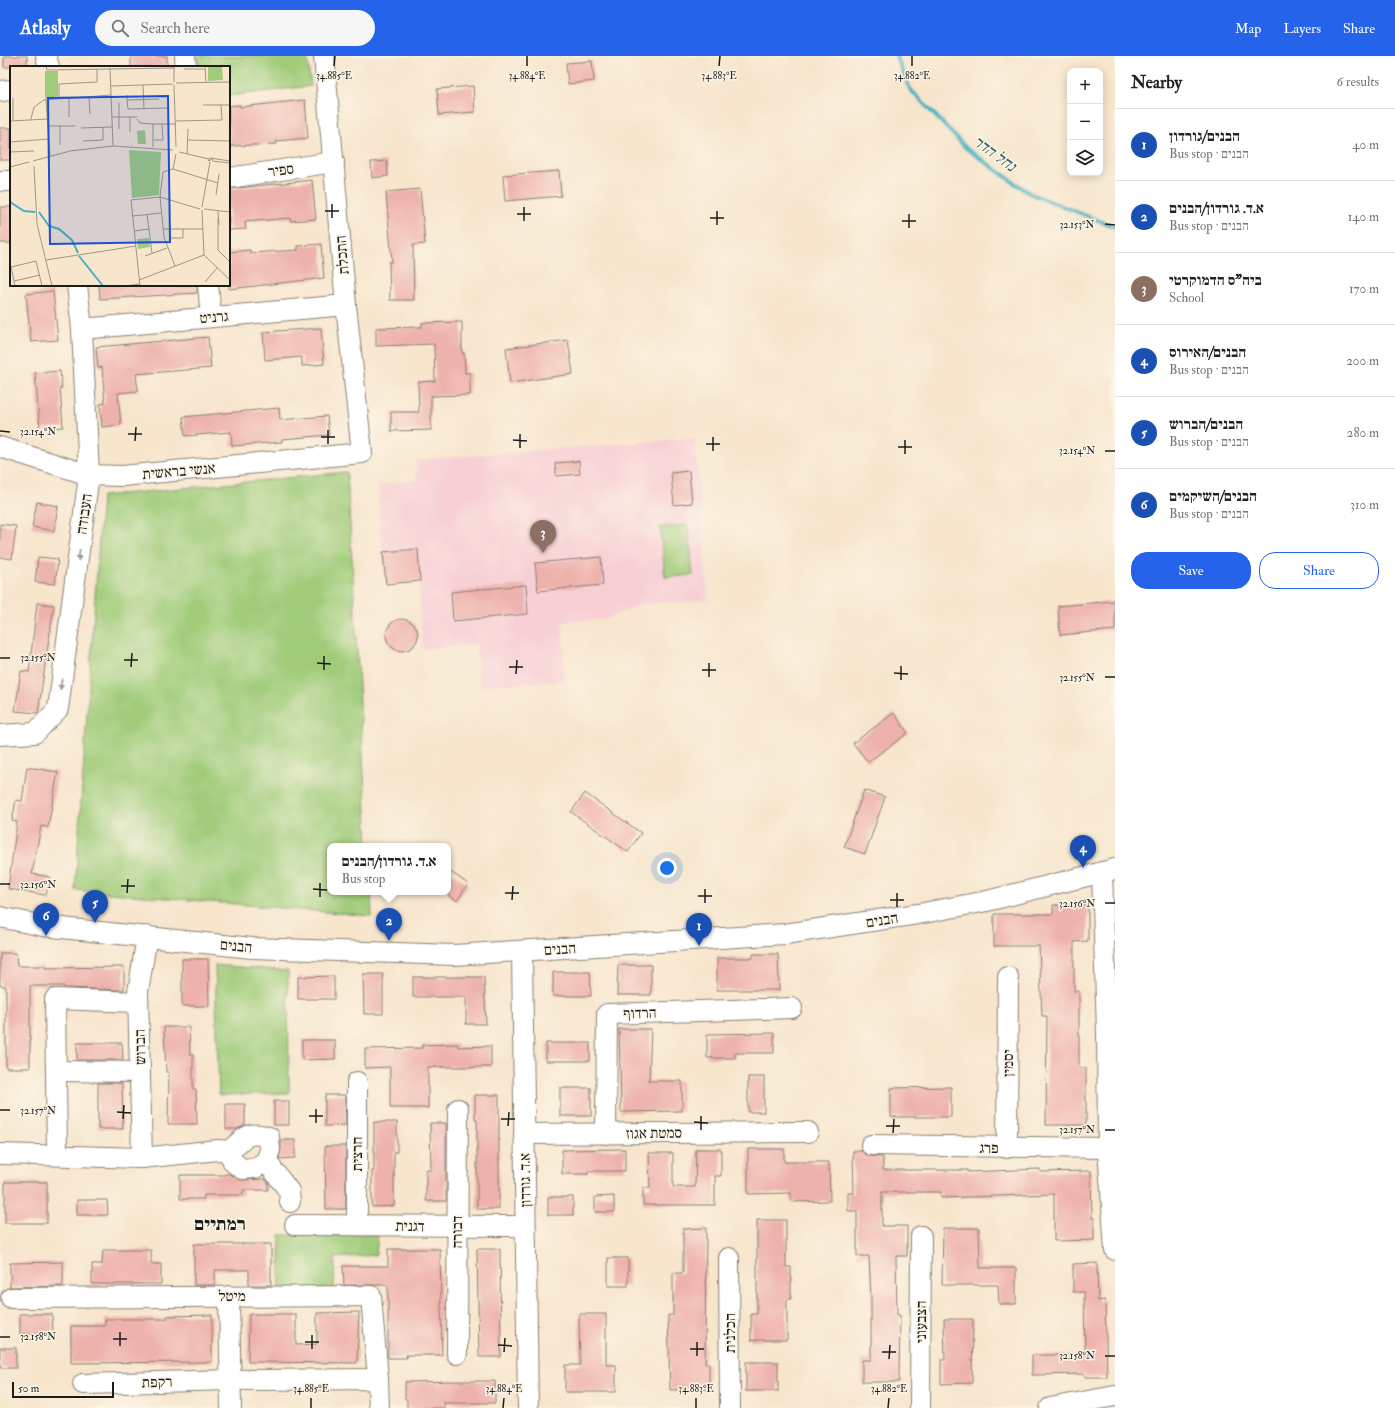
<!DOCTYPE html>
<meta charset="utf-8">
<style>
body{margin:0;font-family:"IM FELL Double Pica","Frank Ruhl Libre",serif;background:#f6f6f6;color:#222}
.controls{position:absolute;right:12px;top:12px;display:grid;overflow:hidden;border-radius:8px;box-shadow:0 2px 10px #0003}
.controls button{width:36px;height:36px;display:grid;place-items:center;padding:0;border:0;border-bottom:1px solid #e0e0e0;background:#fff;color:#222;font:20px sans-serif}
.scale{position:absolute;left:12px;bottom:10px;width:102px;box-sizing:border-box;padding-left:4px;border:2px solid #1c1c1c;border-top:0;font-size:11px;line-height:14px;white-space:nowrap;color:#1c1c1c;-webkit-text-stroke:3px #fcf5e5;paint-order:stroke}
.you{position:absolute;left:667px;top:812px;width:14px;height:14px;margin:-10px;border:3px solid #fff;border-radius:50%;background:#1a73e8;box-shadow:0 0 0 6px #1a73e833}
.badge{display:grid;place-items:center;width:26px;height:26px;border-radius:50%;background:#2563eb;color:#fff;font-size:13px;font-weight:700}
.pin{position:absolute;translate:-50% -33px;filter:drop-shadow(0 1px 2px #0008)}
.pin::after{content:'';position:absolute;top:21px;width:14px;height:12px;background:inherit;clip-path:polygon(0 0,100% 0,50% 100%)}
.popup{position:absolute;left:327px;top:787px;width:124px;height:52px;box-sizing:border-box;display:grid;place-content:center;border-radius:8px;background:#fff;filter:drop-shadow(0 1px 3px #0005);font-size:13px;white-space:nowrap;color:#767676}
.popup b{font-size:15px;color:#222}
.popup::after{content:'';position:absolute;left:50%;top:100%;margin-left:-8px;border:8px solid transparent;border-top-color:#fff}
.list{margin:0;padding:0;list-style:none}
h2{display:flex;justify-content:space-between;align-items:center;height:52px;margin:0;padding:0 16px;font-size:17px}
h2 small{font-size:13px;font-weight:400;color:#767676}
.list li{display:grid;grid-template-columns:26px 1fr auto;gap:12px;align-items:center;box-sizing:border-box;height:72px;padding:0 16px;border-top:1px solid #e0e0e0}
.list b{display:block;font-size:15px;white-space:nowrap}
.list p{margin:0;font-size:13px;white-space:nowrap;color:#767676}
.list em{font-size:13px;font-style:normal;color:#767676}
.actions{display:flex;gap:8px;padding:12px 16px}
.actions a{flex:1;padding:9px 0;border:1px solid #2563eb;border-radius:16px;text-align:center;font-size:14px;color:#2563eb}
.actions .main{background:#2563eb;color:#fff}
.icon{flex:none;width:22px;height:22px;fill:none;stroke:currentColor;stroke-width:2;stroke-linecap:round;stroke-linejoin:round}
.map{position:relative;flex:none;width:1115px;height:1352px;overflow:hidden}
header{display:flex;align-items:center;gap:24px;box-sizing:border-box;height:56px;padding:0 20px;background:#2563eb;color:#fff}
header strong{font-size:19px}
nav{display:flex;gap:22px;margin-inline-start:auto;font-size:14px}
.search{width:280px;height:36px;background:#f6f6f6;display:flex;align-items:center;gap:10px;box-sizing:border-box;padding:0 14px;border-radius:22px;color:#767676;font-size:15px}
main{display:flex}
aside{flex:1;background:#fff}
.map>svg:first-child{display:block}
</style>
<header>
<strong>Atlasly</strong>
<div class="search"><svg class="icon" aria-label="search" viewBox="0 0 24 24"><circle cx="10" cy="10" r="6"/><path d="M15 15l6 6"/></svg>Search here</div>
<nav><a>Map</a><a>Layers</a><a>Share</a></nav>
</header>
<main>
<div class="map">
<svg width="1115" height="1352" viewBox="0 0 1115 1352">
<rect width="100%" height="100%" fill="#fcf5e5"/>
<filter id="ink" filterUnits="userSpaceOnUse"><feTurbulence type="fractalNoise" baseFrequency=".025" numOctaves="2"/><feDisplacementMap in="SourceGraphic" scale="8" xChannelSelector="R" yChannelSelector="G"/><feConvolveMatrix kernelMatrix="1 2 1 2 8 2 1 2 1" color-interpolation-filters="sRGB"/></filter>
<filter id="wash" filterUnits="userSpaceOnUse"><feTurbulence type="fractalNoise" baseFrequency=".012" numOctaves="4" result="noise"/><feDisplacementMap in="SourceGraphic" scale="16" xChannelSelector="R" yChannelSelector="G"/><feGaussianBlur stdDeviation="0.9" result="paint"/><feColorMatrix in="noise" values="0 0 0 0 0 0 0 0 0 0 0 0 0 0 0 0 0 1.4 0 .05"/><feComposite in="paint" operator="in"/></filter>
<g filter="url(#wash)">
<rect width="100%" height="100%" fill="#f7e5cc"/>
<polygon fill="#f7cfd5" points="695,382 708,544 641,548 607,563 563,566 564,625 480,630 476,588 422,593 419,527 386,530 379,467 378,429 417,424 416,404"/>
<g fill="#a0cc7a" stroke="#5e744b">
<polygon points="197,0 307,0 311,30 229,40 229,11 198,11"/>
<polygon points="347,416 368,790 330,790 330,836 371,836 372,860 75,834 102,440"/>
<polygon points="688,469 693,519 665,521 660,471"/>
<polygon points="215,909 288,915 289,1037 219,1039"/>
<polygon points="378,1178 376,1199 335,1202 334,1233 280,1233 280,1179"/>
</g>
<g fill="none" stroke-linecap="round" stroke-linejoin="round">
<polyline stroke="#45b0c3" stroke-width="4" points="896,0 910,33 967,93 1029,137 1115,171"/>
</g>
<g id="blocks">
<g fill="#eeb2ad">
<rect x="4" y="0" width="23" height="11"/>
<rect x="131" y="0" width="36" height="11"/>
<polygon points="592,5 594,25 568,28 566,7"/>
<polygon points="473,30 475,56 439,59 437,33"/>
<polygon points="305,44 308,82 276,85 277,88 229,90 229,50 240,49 240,51"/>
<rect x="0" y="72" width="11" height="32"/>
<polygon points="387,105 388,120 372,122 371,106"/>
<polygon points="559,115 561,140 505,145 503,119"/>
<polygon points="312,124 316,163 291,165 290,162 245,166 246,173 229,174 229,133"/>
<polygon points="420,133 425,188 413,189 414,244 390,244 389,206 392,206 386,136"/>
<rect x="0" y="151" width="11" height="36"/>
<polygon points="321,188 324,222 229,233 229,196 250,194 250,197 298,194 298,190"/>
<polygon points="99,229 197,229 197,237 100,243"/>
<polygon points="53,235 58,284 31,286 26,238"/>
<polygon points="462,266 462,297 464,297 465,317 470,317 470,339 431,340 431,374 391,375 391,356 419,356 418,326 435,325 434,288 376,290 376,272 422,271 422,267"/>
<polygon points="321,272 324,308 302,310 302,301 265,304 263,276"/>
<polygon points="208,281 211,312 136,318 138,335 118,337 121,369 102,371 100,348 105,347 102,311 98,312 96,291"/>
<polygon points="568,284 573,318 510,327 506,292"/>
<polygon points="60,315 62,332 60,332 63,371 40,373 35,317"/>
<polygon points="279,352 280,364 327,360 329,379 282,383 282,386 232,390 231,376 185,380 183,361"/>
<polygon points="579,405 580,418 556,420 555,407"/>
<polygon points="689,415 692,447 674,449 671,417"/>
<polygon points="37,446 58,450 54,475 32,471"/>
<polygon points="0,468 16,470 12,503 0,501"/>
<polygon points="418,493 420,525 386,528 383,496"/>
<polygon points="38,501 58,503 55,528 35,526"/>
<polygon points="601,501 603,529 538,535 535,507"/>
<polygon points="526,529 528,558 453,565 451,536"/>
<polygon points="1115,545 1115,574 1060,579 1058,550"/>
<polygon points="37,547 54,549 38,657 15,655 21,615 29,616"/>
<circle cx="402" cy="579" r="16"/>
<polygon points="894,657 908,677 868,706 853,687"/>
<polygon points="27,711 58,716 48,771 41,770 32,818 50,821 46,839 8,833 17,766 12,765 16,744 22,745"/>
<polygon points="864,734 885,741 865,798 844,791"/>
<polygon points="585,737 641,777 628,796 571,756"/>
<polygon points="448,814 468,828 457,845 448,839"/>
<polygon points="1053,849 1088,849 1088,885 1074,886 1074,935 1079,935 1079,1012 1086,1012 1086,1069 1046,1069 1047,960 1042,960 1039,890 994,890 994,858 1053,858"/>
<polygon points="0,897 16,897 17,910 45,910 45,912 124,911 124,934 64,932 64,930 30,930 30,1012 6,1012 6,930 0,930"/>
<polygon points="753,898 778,898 779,934 717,934 717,902 753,902"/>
<polygon points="182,903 208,903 209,950 182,950"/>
<polygon points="618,909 651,909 651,939 617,939"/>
<polygon points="553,916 590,916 591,940 553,940"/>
<polygon points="363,918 383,918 383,958 364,958"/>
<polygon points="334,920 334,943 298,943 298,921"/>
<polygon points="413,921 484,921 486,968 466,968 466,941 413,941"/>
<polygon points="164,971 189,971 190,998 193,998 193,1033 196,1033 197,1068 168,1068 169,1016 166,1016"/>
<polygon points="619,973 651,973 649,1025 682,1025 682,1055 621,1056"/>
<polygon points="774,977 774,997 735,997 735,1002 707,1002 707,978"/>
<polygon points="302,984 335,984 335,1003 302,1004"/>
<polygon points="77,987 122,987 123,1004 77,1004"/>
<rect x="546" y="987" width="44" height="18"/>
<polygon points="458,988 458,991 491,990 491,1011 428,1011 428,1052 390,1052 390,1011 365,1012 365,993 422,992 422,989"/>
<rect x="748" y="1021" width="16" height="35"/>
<polygon points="98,1027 122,1027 123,1073 98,1073"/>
<polygon points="951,1031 951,1061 891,1061 891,1032"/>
<rect x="560" y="1032" width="31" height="28"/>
<polygon points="325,1039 345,1039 346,1069 325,1070"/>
<polygon points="475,1039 499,1039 499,1153 477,1153 477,1064 475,1064"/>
<rect x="274" y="1045" width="15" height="24"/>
<polygon points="226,1048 245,1048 245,1069 237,1073 226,1073"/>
<polygon points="374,1066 397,1066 397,1096 394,1096 394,1150 372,1151 372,1115 374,1115"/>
<polygon points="430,1067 446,1067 446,1145 426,1145 426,1114 431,1114"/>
<polygon points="281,1084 295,1084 295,1102 279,1103 281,1093"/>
<polygon points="325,1090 346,1090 346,1153 326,1153"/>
<polygon points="625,1093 625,1115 588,1115 588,1118 562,1118 562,1094"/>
<polygon points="696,1093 721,1093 721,1120 715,1120 715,1149 643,1149 643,1132 650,1132 649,1097 673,1097 673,1131 695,1131"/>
<polygon points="748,1093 784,1093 784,1106 829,1106 830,1145 791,1146 791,1137 748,1138"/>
<polygon points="853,1095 862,1095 870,1100 883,1101 883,1114 968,1114 968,1116 1040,1113 1040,1116 1091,1115 1092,1162 1094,1162 1094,1184 1054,1185 1054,1138 941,1142 941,1136 882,1136 882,1170 907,1170 907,1200 896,1200 897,1259 900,1259 899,1326 862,1326 862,1304 871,1304 871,1242 869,1200 857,1200 857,1155 848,1155 848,1137 854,1137"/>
<polygon points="225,1118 229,1118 242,1124 265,1123 268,1126 268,1134 243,1134 243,1139 204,1139 204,1143 180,1143 180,1119 225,1119"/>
<rect x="5" y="1126" width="42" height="41"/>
<polygon points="614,1140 614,1156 595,1156 595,1141"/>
<rect x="548" y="1141" width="25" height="18"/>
<polygon points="77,1144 107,1144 108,1159 77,1159"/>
<polygon points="757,1164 786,1164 786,1211 791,1211 791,1243 787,1243 787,1284 751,1284 751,1258 757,1258"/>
<polygon points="706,1172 705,1308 709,1308 709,1333 670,1334 668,1259 673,1259 673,1217 683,1217 683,1173"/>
<polygon points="943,1172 979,1172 980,1212 1016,1212 1016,1248 999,1248 998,1229 942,1229"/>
<polygon points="194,1188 271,1188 271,1229 249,1229 249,1214 215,1214 215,1229 194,1229"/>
<polygon points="388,1193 440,1193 442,1299 406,1299 407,1302 388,1302 388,1229 344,1229 343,1210 388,1210"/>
<polygon points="477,1193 500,1193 501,1301 479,1301"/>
<polygon points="103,1194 151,1194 151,1208 161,1208 161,1228 92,1228 92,1208 102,1208"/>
<rect x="608" y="1202" width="20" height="28"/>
<polygon points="63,1206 63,1230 10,1231 10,1207"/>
<polygon points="1097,1207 1098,1245 1105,1244 1107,1321 1085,1321 1085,1318 1032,1319 1032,1299 1085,1299 1084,1236 1073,1236 1073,1208"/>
<polygon points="359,1256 357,1307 248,1306 249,1258 296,1258 296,1289 317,1288 317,1257"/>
<polygon points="20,1258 52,1258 53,1278 20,1278"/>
<polygon points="579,1258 606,1258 606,1309 616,1309 616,1336 565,1336 565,1309 580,1309"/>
<polygon points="212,1259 212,1306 71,1307 71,1270 105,1270 105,1263 167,1263 167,1260"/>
<polygon points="944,1263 973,1263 972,1327 941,1328 941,1304 945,1304"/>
<rect x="0" y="1292" width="16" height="20"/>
<rect x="746" y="1306" width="32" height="29"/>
<polygon points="461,1325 495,1325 495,1347 444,1347 444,1352 407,1352 407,1343 405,1343 405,1326"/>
</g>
</g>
</g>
<g filter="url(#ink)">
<use href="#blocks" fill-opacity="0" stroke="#8a8074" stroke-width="1"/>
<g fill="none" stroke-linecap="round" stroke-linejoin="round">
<defs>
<g id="minor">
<polyline points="46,0 49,11"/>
<polyline points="185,0 186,11"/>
<polyline points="0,35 11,34"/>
<polyline points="229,122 334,106"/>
<polyline points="0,125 11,125"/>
<polyline points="208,229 211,261"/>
<polyline points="82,273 346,249"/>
<polyline points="0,391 89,419 122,420 362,397 346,249 324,0"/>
<polyline points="0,679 35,677 58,653 89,419 82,273 77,229"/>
<polyline points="1102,816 1107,977 1108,1092 1115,1194"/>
<polyline points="0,861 43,870 252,892 454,899 785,878 918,858 987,845 1115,813"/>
<polyline points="522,896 528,1352"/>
<polyline points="56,1015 140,1016"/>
<polyline points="357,1026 357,1169"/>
<polyline points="524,1078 808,1076"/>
<polyline points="606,1078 607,958 792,952"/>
<polyline points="871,1089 1108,1092"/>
<polyline points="1007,1092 1008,921"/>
<path d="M 229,1095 C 245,1082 247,1074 269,1081 L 270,1094 L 266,1105"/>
<polyline points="0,1098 142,1102 138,936 147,880"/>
<polyline points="57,1098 55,943 138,946"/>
<polyline points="142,1102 218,1094 229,1095 233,1106 242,1113 255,1112 266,1105 289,1135 290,1146"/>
<polyline points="295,1169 525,1170"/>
<polyline points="729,1202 730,1352"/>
<polyline points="229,1240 231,1352"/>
<polyline points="11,1242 371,1240 378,1323"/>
<polyline points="457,1298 458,1053"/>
<polyline points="83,1328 231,1324 378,1323 379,1352"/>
<polyline points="920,1352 921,1180"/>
<polyline points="1050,1352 1115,1340"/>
</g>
</defs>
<use href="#minor" stroke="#8a8074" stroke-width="22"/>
<use href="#minor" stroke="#fff" stroke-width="20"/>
</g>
<defs><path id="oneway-solid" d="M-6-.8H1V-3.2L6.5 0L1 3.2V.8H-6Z"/></defs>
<g fill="#999">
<use href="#oneway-solid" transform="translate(79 499) rotate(98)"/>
<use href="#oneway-solid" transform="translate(61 628) rotate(98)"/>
</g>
</g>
<path fill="none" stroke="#1c1c1c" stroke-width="1.5" d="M 334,10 L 335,0M 527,10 L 527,0M 719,10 L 720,0M 912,10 L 912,0M 325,155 L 339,155M 517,158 L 531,158M 332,162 L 332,148M 710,162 L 724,162M 524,165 L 524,151M 902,165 L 916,165M 1105,168 L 1115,169M 717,169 L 717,155M 909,172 L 909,158M 0,375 L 10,376M 128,378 L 142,378M 321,381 L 335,381M 513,384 L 527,385M 135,385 L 136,371M 328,388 L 328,374M 706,388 L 720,388M 898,391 L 912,391M 520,392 L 520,378M 713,395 L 713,381M 1105,395 L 1115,395M 905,398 L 905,384M 0,602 L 10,602M 124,604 L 138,604M 317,607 L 331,608M 131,611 L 132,597M 509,611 L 523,611M 324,614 L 324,600M 702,614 L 716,614M 894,617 L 908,618M 516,618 L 517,604M 709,621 L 709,607M 1105,621 L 1115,621M 901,624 L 901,610M 0,828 L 10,828M 121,830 L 135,830M 313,833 L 327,834M 127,837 L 128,823M 505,837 L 519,837M 698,840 L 712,840M 320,841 L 320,827M 512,844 L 513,830M 890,844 L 904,844M 705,847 L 705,833M 1105,847 L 1115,847M 897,851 L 897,837M 0,1054 L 10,1054M 117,1056 L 131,1057M 309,1060 L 323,1060M 123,1063 L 124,1049M 501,1063 L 515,1063M 694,1066 L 708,1067M 316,1067 L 316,1053M 508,1070 L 509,1056M 886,1070 L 900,1070M 701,1074 L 701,1060M 1105,1074 L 1115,1074M 893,1077 L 894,1063M 0,1281 L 10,1281M 113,1283 L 127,1283M 305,1286 L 319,1286M 498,1289 L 512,1290M 120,1290 L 120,1276M 312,1293 L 312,1279M 690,1293 L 704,1293M 504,1296 L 505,1282M 882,1296 L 896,1296M 697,1300 L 697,1286M 1105,1300 L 1115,1300M 889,1303 L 890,1289M 311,1352 L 311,1342M 503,1352 L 504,1342M 696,1352 L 696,1342M 888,1352 L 889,1342"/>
<g text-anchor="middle" stroke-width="3" stroke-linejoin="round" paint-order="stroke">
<g font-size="15" fill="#1c1c1c" stroke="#fcf5e5">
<text transform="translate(281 114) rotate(-8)" y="5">ספיר</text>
<text transform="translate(342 199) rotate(-95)" y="5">התכלת</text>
<text transform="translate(214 261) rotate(-5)" y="5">גרניט</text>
<text transform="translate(179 415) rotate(-5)" y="5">אנשי בראשית</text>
<text transform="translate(84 458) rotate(-82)" y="5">העבודה</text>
<text transform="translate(882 864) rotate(-9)" y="5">הבנים</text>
<text transform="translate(236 890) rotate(6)" y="5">הבנים</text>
<text transform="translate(560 893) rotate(-4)" y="5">הבנים</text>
<text transform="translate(640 957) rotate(-2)" y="5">הרדוף</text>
<text transform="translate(140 991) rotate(-91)" y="5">הברוש</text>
<text transform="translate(1008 1007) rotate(-90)" y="5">יסמין</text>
<text transform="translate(654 1077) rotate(-1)" y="5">סמטת אגוז</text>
<text transform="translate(989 1092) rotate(1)" y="5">פרג</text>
<text transform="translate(357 1098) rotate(-90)" y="5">חרצית</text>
<text transform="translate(525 1124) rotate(-91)" y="5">א.ד. גורדון</text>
<text transform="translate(410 1170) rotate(1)" y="5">דגנית</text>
<text transform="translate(457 1176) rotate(-90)" y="5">דבורה</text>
<text x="232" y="1245">מיטל</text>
<text transform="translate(921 1266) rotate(-90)" y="5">הצבעוני</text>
<text transform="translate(730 1277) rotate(-90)" y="5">הכלנית</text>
<text transform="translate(157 1326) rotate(-2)" y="5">רקפת</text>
</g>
<g font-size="16" font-style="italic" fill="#2e5f67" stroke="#fcf5e5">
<text transform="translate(995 97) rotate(36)" y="6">נחל הדר</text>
</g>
<g font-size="19" font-weight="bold" fill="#1c1c1c" stroke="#fcf5e5">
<text x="220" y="1174">רמתיים</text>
</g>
</g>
<g transform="translate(10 10)">
<rect width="220" height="220" fill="#f7e5cc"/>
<path d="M 198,1 L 212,1 L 213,14 L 198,15 ZM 35,5 L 48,5 L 48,30 L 35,33 ZM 135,64 L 136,78 L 128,78 L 127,65 ZM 119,84 L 151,86 L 149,129 L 122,132 ZM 139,172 L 140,181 L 128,183 L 127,173 Z" fill="#a0cc7a"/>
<path fill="none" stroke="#45b0c3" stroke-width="2" d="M 0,136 L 14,145 L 25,146M 29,146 L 39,160 L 49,163 L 62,174 L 68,187M 69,190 L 93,220"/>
<path fill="none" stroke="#9f9586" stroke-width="1" d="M 36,0 L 37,4 L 164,2M 164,0 L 164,16M 195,0 L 196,17M 100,2 L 103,80M 174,3 L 195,3M 166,17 L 220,16M 133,19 L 134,43M 164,19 L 166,81M 101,20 L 163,18M 117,29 L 117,34 L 149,33M 49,31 L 49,18 L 87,16 L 87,3M 59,31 L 59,51M 79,31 L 80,48M 36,34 L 40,90M 117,34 L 118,43 L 157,42M 109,37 L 109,63M 193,39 L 220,39M 102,51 L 127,51M 120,51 L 120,66M 21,53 L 24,41 L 34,34 L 101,29M 127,53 L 130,57 L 143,58M 3,54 L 3,32M 0,55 L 38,53M 166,55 L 212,54 L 211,39M 39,60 L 65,60M 50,60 L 50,79M 71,62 L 102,61M 144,74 L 153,74 L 152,58M 177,74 L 220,75M 73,75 L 93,74 L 93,61M 0,76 L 39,73M 143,81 L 143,58 L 166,58M 0,86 L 24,85M 169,86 L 199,93M 177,88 L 178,63M 203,93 L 198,95 L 200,92 L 220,95M 23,95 L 60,85 L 103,80 L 163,84M 202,95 L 220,97M 24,100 L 27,158 L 42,220M 0,101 L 19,96M 163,103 L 166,88M 206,129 L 209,108M 192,141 L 200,96M 194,143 L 220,146M 192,144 L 194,189M 208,145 L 209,159M 137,148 L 142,187M 123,150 L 151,147M 208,152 L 208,184 L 220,196M 153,163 L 193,163M 124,165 L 139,163M 161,172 L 173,172 L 173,163M 194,189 L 220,214M 135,190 L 157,182M 36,194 L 126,180M 165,200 L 154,171 L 150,131 L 153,106 L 163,103 L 208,117M 129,214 L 194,189M 4,215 L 30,209M 195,216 L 207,202M 5,220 L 1,201 L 26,195 L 32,220M 115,220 L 130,218M 130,220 L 121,134 L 150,131 L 190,143"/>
<path fill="#1d4ed8" fill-opacity="0.15" stroke="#1d4ed8" stroke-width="2" d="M 158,30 L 160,176 L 40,178 L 38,32 Z"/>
<rect width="220" height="220" fill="none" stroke="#1c1c1c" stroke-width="2"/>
</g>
<g font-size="10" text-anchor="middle" fill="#1c1c1c" stroke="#fcf5e5" stroke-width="3" stroke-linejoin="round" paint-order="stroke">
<text x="334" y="23">34.885°E</text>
<text x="527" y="23">34.884°E</text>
<text x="719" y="23">34.883°E</text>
<text x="912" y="23">34.882°E</text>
<text x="1077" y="172">32.153°N</text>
<text x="38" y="379">32.154°N</text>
<text x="1077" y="398">32.154°N</text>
<text x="38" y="605">32.155°N</text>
<text x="1077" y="625">32.155°N</text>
<text x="38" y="832">32.156°N</text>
<text x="1077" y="851">32.156°N</text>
<text x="38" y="1058">32.157°N</text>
<text x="1077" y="1077">32.157°N</text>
<text x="38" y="1284">32.158°N</text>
<text x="1077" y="1303">32.158°N</text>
<text x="311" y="1336">34.885°E</text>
<text x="504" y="1336">34.884°E</text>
<text x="696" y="1336">34.883°E</text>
<text x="889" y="1336">34.882°E</text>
</g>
</svg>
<div class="controls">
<button>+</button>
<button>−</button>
<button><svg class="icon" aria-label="layers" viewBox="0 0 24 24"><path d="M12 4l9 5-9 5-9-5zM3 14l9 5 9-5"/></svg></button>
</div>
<div class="scale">50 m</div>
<div class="you"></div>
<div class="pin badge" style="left:699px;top:890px;background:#1a4fb4">1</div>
<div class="pin badge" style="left:389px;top:885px;background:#1a4fb4">2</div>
<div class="popup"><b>א.ד. גורדון/הבנים</b>Bus stop</div>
<div class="pin badge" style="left:543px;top:497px;background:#8d6e63">3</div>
<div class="pin badge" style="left:1083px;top:812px;background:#1a4fb4">4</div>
<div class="pin badge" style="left:95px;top:867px;background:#1a4fb4">5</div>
<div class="pin badge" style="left:46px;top:880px;background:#1a4fb4">6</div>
</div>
<aside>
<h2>Nearby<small>6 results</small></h2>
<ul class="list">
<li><span class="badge" style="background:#1a4fb4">1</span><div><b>הבנים/גורדון</b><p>Bus stop · הבנים</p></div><em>40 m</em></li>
<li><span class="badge" style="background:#1a4fb4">2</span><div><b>א.ד. גורדון/הבנים</b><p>Bus stop · הבנים</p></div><em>140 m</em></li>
<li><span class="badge" style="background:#8d6e63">3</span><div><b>ביה&quot;ס הדמוקרטי</b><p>School</p></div><em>170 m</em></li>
<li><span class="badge" style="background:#1a4fb4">4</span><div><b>הבנים/האירוס</b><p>Bus stop · הבנים</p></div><em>200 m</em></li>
<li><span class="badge" style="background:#1a4fb4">5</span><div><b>הבנים/הברוש</b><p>Bus stop · הבנים</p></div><em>280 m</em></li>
<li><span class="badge" style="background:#1a4fb4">6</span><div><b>הבנים/השיקמים</b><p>Bus stop · הבנים</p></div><em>310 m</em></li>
</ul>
<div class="actions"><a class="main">Save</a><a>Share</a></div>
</aside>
</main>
